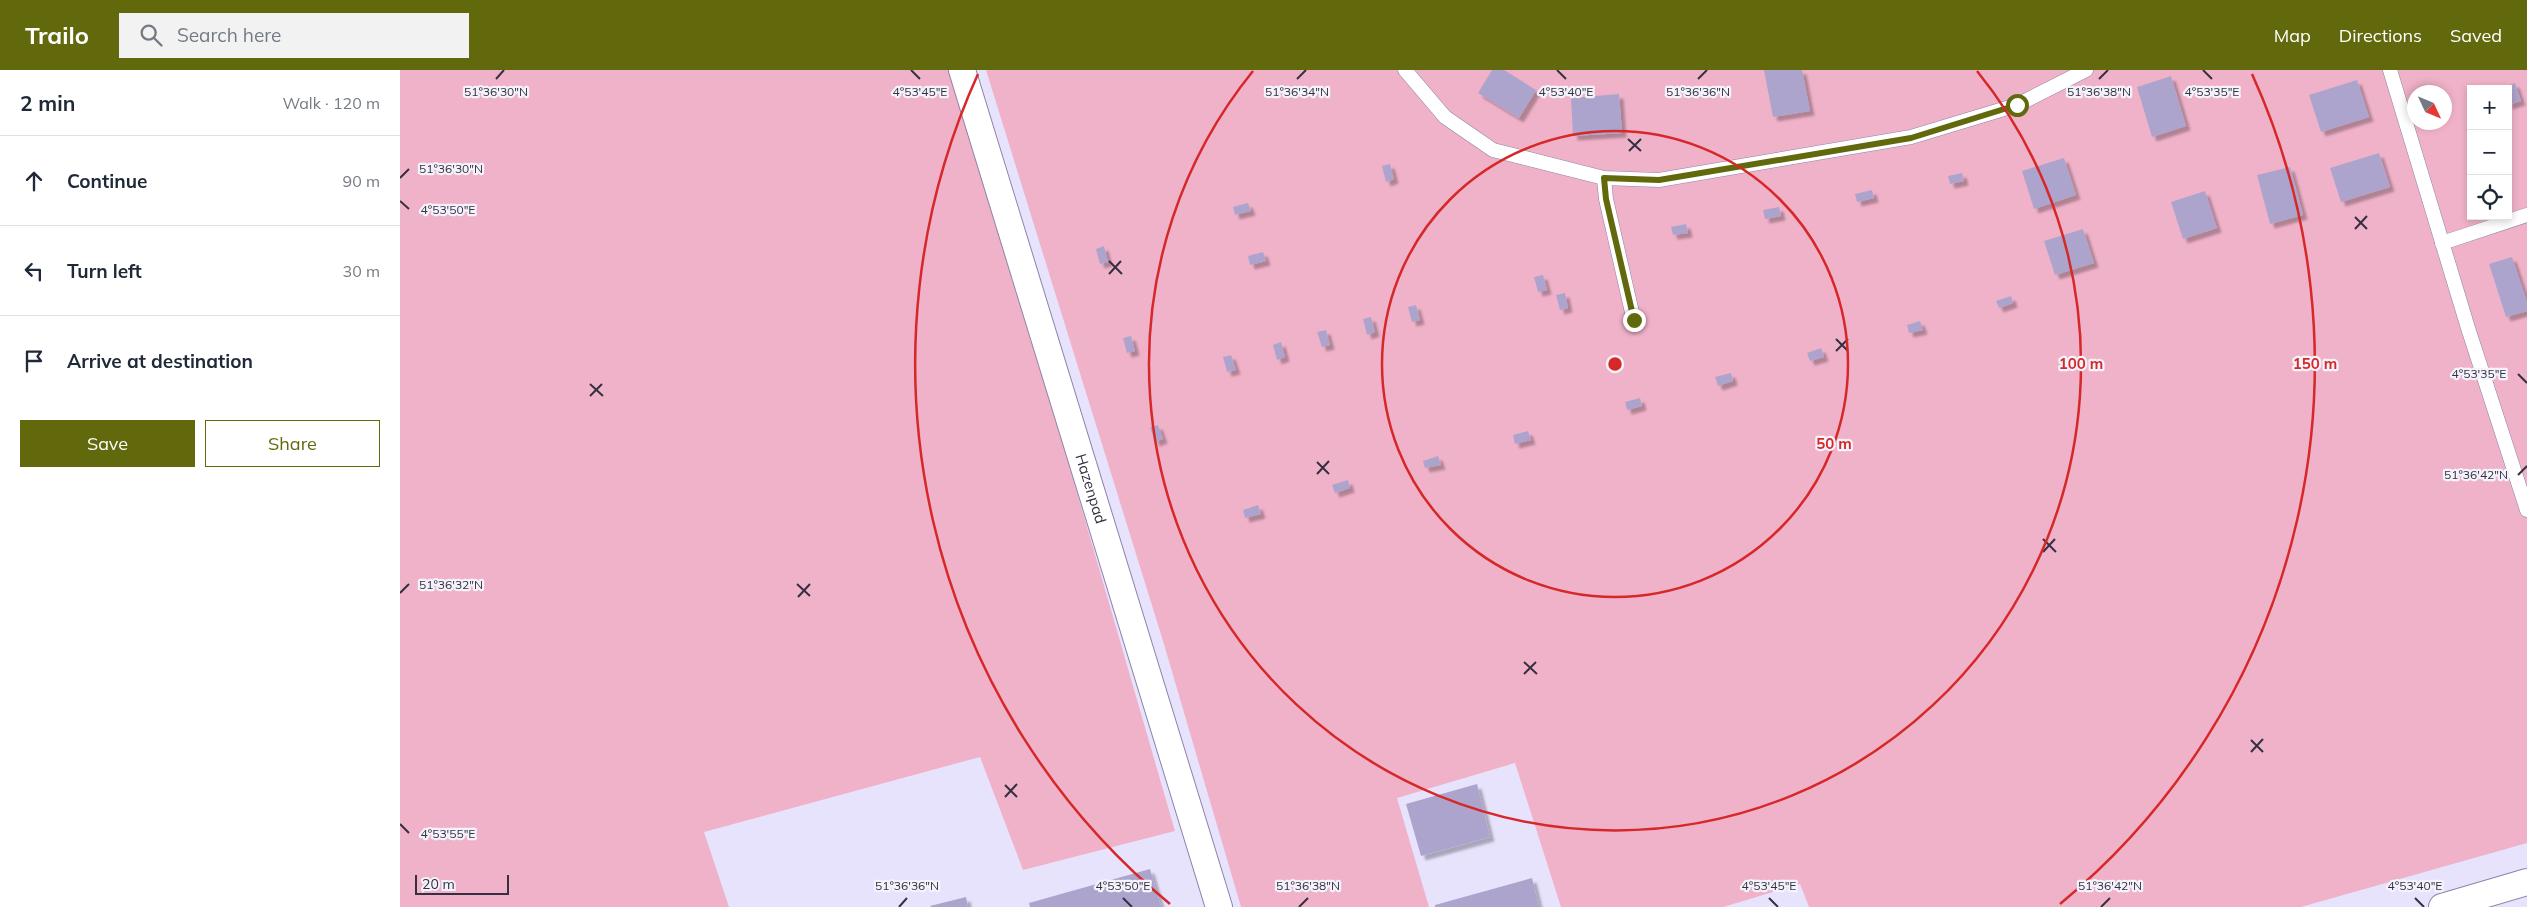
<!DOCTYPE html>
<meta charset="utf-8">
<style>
body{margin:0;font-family:Mulish,sans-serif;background:#f2f2f3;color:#1f2937}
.controls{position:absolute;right:15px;top:15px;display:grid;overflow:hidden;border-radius:0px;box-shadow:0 2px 8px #0003}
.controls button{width:45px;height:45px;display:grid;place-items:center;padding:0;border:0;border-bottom:1px solid #e0e1e3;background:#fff;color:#1f2937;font:25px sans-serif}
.compass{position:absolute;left:2007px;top:15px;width:45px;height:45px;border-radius:50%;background:#fff;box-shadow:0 2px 8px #0003;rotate:134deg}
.scale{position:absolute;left:15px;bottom:12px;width:94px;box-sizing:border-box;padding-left:5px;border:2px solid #343041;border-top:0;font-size:14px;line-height:18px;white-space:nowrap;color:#343041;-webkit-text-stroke:4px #f4f3fb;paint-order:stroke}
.stop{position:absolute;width:15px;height:15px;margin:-11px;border:4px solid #61690c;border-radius:50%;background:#fff}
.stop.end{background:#61690c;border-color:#fff;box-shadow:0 1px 5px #0008}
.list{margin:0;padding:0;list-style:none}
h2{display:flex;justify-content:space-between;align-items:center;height:65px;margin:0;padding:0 20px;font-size:21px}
h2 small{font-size:16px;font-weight:400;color:#747a83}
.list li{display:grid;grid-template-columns:32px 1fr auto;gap:15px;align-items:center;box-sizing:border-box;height:90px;padding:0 20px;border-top:1px solid #e0e1e3}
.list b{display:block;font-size:19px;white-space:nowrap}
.list em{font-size:16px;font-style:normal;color:#747a83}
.actions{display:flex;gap:10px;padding:15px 20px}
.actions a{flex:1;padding:11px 0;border:1px solid #61690c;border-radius:0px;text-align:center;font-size:18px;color:#61690c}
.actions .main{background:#61690c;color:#fff}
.icon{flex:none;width:28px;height:28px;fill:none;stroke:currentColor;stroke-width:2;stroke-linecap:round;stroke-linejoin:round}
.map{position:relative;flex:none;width:2127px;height:837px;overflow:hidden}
header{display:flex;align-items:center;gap:30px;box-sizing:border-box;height:70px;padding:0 25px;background:#61690c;color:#fff}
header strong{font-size:24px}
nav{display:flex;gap:28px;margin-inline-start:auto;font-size:18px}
.search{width:350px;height:45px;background:#f2f2f3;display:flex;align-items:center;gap:12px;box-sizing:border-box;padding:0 18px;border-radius:0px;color:#747a83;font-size:19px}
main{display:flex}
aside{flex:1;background:#fff}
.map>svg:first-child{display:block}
</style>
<header>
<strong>Trailo</strong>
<div class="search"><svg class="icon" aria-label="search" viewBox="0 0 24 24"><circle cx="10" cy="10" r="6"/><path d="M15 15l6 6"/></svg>Search here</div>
<nav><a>Map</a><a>Directions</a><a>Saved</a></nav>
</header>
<main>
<aside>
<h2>2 min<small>Walk · 120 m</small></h2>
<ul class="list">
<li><svg class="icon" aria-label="ahead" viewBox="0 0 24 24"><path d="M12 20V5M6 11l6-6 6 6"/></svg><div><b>Continue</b></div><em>90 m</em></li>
<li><svg class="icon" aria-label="left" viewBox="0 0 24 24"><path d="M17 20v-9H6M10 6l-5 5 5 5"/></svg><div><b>Turn left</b></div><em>30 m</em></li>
<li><svg class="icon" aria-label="arrive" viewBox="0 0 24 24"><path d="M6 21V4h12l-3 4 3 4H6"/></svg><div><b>Arrive at destination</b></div></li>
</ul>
<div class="actions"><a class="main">Save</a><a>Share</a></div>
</aside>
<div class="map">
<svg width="2127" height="837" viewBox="0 0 2127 837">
<defs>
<filter id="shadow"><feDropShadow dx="4.5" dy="4.5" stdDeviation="1" flood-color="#0004"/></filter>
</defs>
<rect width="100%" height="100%" fill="#e8e3fd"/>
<g fill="#f0b2c9" fill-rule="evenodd">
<polygon points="0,0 548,0 663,374 775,761 623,800 580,687 304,762 329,837 0,837"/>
<path d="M 586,0 L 2127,0 L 2127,773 L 1901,837 L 1409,837 L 1400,814 L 1323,837 L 1161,837 L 1115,693 L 997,728 L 1029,837 L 841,837 L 763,571 ZM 2071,19 L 2108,19 L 2108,146 L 2071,146 ZM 2014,22 L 2044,22 L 2044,52 L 2014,52 Z"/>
</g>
<g fill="#ada4cd" filter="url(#shadow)">
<polygon points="1092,0 1104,0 1136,20 1119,48 1078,23"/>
<polygon points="1364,0 1402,0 1410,41 1373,47"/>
<polygon points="1771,6 1786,56 1752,67 1737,17"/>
<polygon points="1957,10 1969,47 1921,62 1909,25"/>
<polygon points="2115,13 2121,31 2108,35 2108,19 2100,18"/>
<polygon points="1219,24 1222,63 1173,66 1171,28"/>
<polygon points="1979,83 1990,117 1941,132 1930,98"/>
<polygon points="1664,88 1676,125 1634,139 1622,101"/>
<polygon points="990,94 994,109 986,112 982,96"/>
<polygon points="1890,97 1903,145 1870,154 1857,105"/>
<polygon points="1562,103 1564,111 1550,114 1548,106"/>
<polygon points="1472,120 1474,128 1457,132 1455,124"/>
<polygon points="1805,121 1817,158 1783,169 1771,132"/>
<polygon points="848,133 851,141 835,145 833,137"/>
<polygon points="1379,137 1381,146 1365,149 1363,140"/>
<polygon points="1286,154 1288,163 1273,165 1271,157"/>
<polygon points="1683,159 1694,193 1655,205 1644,171"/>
<polygon points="704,176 708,192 700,194 696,179"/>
<polygon points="863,182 866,191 850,195 848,186"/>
<polygon points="2112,187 2127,232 2127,241 2106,247 2089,194"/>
<polygon points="1143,205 1147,220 1138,222 1134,207"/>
<polygon points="1165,223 1168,238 1160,240 1156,225"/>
<polygon points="1611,226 1613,233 1599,238 1596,231"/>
<polygon points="1016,235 1020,250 1012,252 1008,237"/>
<polygon points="971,247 975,262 967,265 963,249"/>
<polygon points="1520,251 1523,260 1509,263 1507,255"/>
<polygon points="926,260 930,275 922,277 917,262"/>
<polygon points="731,266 735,281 727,283 723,268"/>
<polygon points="881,272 885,287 877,290 873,275"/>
<polygon points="1421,278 1424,287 1410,291 1407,283"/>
<polygon points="831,285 836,300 827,302 823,287"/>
<polygon points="1331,303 1333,311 1318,316 1315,307"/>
<polygon points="1240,328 1242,336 1227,340 1225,332"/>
<polygon points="758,355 763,369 755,372 750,357"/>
<polygon points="1128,361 1131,370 1115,374 1113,365"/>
<polygon points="1038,386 1041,395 1025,398 1023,391"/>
<polygon points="948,410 950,418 935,423 932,415"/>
<polygon points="858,435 861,444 845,448 843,440"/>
<polygon points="1077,714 1090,767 1021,786 1006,734"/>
<polygon points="750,799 761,837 630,837 629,833"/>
<polygon points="1132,808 1139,837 1035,837 1035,835"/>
<polygon points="566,827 568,837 531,837 530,836"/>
</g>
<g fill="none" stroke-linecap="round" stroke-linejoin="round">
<defs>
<g id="lane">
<polyline points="1005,0 1045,47 1093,80 1204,108 1259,110 1511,67 1617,35 1686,0"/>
<polyline points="1990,0 2068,258 2127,440"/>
<polyline points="1204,108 1206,129 1234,251"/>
<polyline points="2042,173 2127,145"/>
</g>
<g id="street">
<path id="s1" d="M 562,0 L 819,837"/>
<polyline points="2042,837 2127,812"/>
</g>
</defs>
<use href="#lane" stroke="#8c83aa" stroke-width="15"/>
<use href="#street" stroke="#8c83aa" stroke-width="28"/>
<use href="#lane" stroke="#fff" stroke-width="14"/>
<use href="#street" stroke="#fff" stroke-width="26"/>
</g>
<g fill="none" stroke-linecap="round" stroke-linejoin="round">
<polyline stroke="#61690c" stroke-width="6" points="1234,250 1206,129 1204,108 1259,110 1511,68 1617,35"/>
</g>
<path fill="none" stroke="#343041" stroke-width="2" d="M 511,0 L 520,9M 1157,0 L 1166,9M 1803,0 L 1812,9M 96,9 L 104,0M 897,9 L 906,0M 1298,9 L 1307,0M 1699,9 L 1708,0M 1228,69 L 1241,81M 1229,81 L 1241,69M 0,108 L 9,99M 0,131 L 9,139M 1955,147 L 1967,159M 1955,159 L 1967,146M 709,191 L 722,204M 709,204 L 721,191M 1436,269 L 1448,281M 1436,281 L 1448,269M 2118,304 L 2127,313M 190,314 L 203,326M 190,326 L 202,314M 917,392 L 929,404M 917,404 L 929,391M 2118,405 L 2127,396M 1643,469 L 1656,482M 1643,482 L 1655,469M 397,514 L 410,526M 0,523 L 9,514M 398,527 L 410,514M 1124,592 L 1137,604M 1124,604 L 1136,592M 1851,670 L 1863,682M 1851,682 L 1863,669M 605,715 L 617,727M 605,727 L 617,714M 0,754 L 9,763M 723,828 L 732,837M 1369,828 L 1378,837M 2015,828 L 2024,837M 499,837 L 507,828M 899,837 L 908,828M 1701,837 L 1710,828"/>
<g fill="none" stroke="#d62828" stroke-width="2.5">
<circle cx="1215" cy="294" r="233"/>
<path d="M1577 1A466 466 0 1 1 853 1"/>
<path d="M770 834A700 700 0 0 1 578 4M1852 4A700 700 0 0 1 1660 834"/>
</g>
<g text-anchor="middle" stroke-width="4.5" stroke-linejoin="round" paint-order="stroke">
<g font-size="15" fill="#343041" stroke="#f4f3fb">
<text dy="5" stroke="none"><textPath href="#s1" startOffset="438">Hazenpad</textPath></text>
</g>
</g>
<g font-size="12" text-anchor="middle" fill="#343041" stroke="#f4f3fb" stroke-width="4.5" stroke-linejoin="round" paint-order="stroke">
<text x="1166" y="26">4°53'40"E</text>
<text x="520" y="26">4°53'45"E</text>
<text x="1812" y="26">4°53'35"E</text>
<text x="96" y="26">51°36'30"N</text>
<text x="897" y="26">51°36'34"N</text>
<text x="1298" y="26">51°36'36"N</text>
<text x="1699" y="26">51°36'38"N</text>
<text x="51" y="103">51°36'30"N</text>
<text x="48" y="144">4°53'50"E</text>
<text x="2079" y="308">4°53'35"E</text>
<text x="2076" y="409">51°36'42"N</text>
<text x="51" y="519">51°36'32"N</text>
<text x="48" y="768">4°53'55"E</text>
<text x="507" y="820">51°36'36"N</text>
<text x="908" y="820">51°36'38"N</text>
<text x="1710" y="820">51°36'42"N</text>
<text x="723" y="820">4°53'50"E</text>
<text x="1369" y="820">4°53'45"E</text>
<text x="2015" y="820">4°53'40"E</text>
</g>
<circle cx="1215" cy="294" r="8" fill="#d62828" stroke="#f4f3fb" stroke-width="2.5"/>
<g font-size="15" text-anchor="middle" font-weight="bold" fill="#d62828" stroke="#f4f3fb" stroke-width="4.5" stroke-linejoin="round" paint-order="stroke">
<text x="1681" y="299">100 m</text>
<text x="1915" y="299">150 m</text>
<text x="1434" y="379">50 m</text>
</g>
</svg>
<div class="controls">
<button>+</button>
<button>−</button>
<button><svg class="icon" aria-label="locate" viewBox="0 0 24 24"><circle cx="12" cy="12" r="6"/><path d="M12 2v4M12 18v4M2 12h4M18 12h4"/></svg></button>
</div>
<svg class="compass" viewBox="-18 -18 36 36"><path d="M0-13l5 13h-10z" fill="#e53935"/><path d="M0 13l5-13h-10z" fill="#747a83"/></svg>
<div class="scale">20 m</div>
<div class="stop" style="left:1617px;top:35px"></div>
<div class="stop end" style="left:1234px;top:250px"></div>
</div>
</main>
